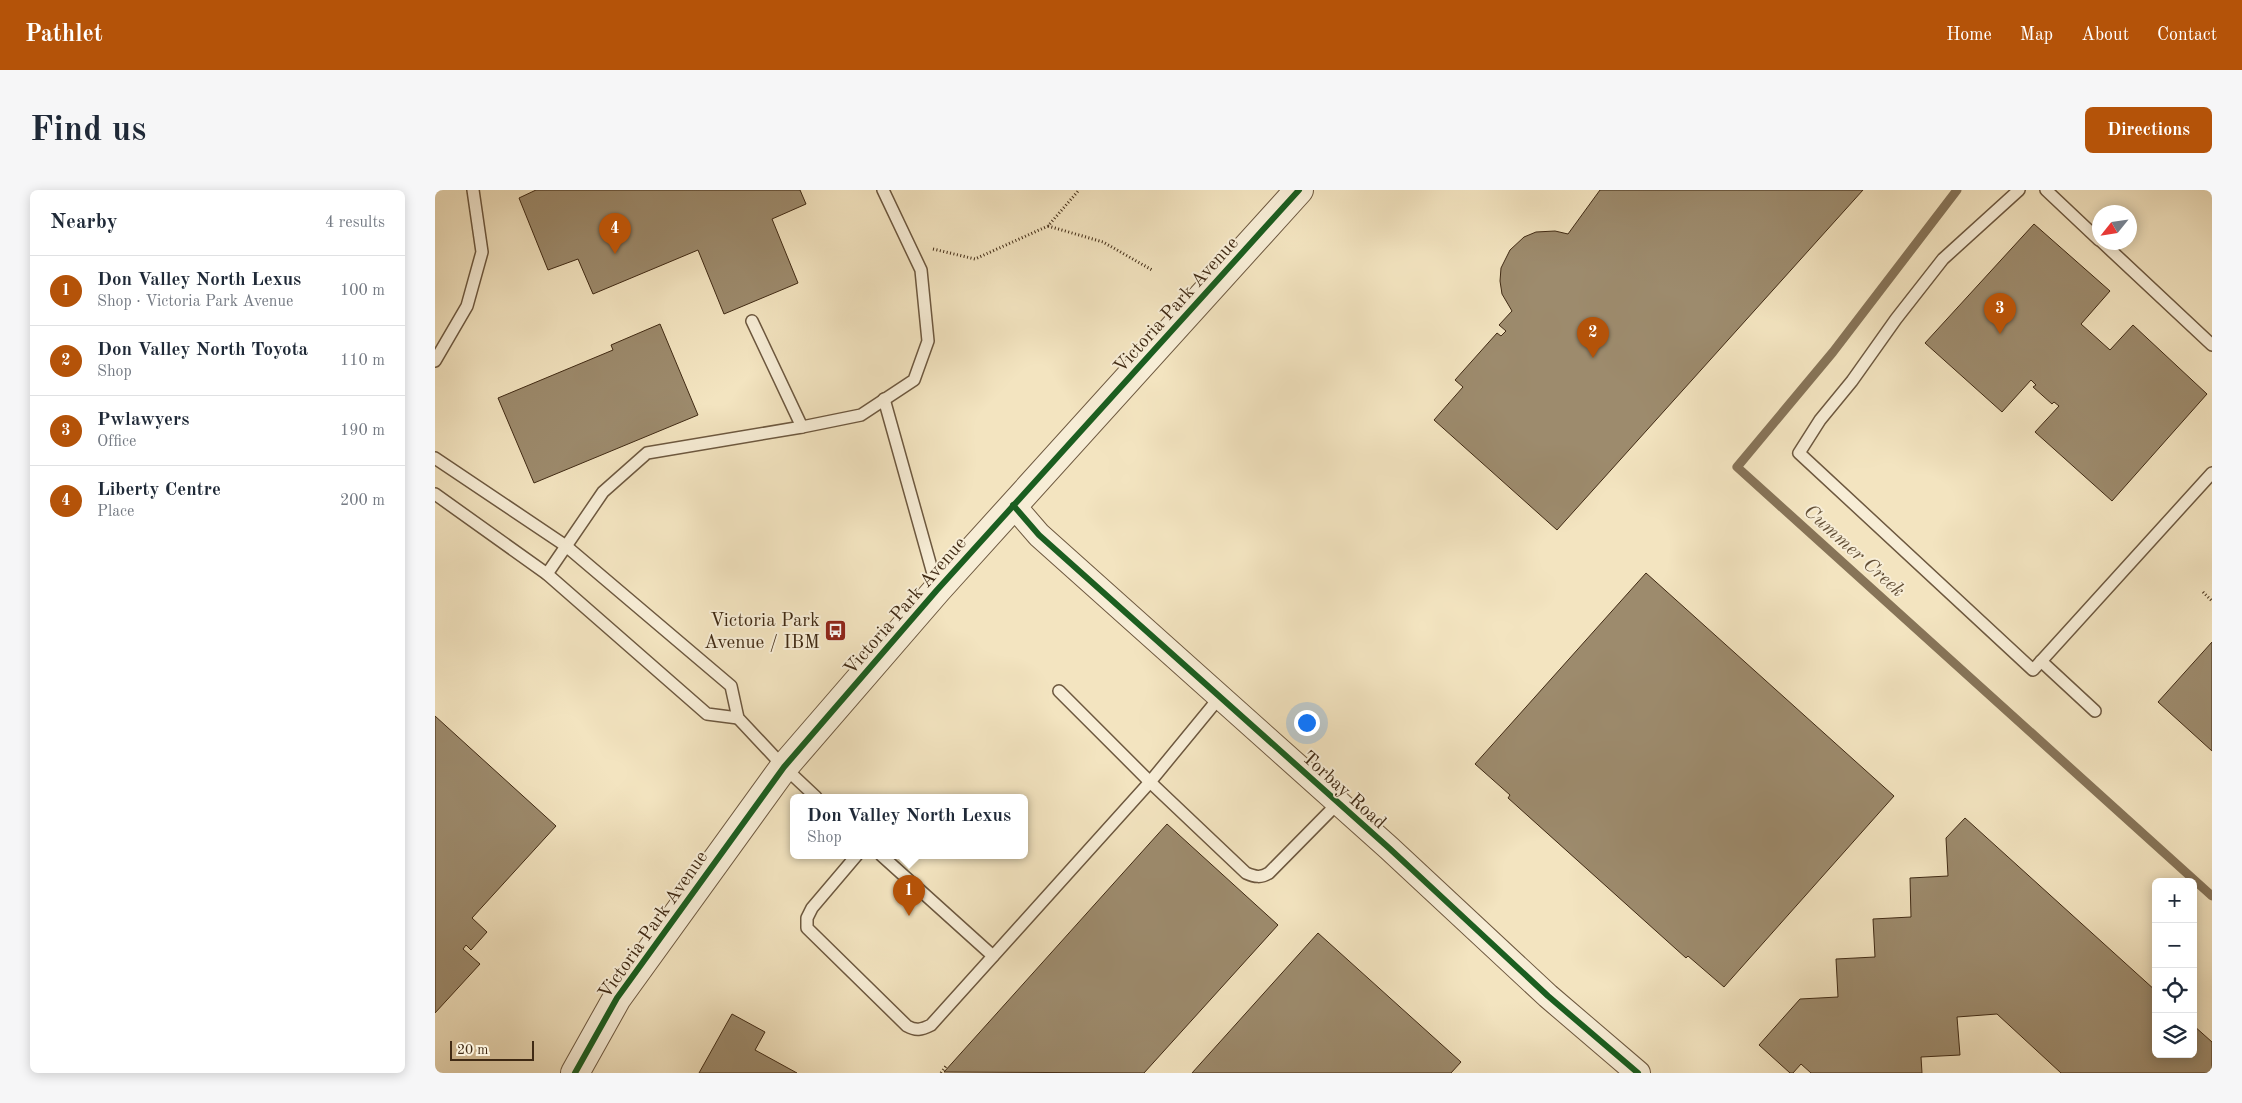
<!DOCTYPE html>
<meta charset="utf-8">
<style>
body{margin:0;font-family:"Old Standard TT",serif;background:#f6f6f7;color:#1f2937}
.controls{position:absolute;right:15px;bottom:15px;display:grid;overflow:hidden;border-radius:8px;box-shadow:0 2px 12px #0003}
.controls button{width:45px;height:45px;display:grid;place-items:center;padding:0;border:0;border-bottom:1px solid #e0e1e3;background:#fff;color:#1f2937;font:25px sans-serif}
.compass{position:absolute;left:1657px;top:15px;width:45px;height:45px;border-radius:50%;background:#fff;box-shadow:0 2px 12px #0003;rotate:240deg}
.scale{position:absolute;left:15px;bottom:12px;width:84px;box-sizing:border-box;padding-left:5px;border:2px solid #402a14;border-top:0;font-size:14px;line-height:18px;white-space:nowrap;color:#402a14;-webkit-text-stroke:4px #f7edd6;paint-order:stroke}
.you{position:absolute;left:871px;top:532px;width:18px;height:18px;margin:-12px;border:4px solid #fff;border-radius:50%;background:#1a73e8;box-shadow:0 0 0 8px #1a73e833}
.badge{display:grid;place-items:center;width:32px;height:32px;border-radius:50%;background:#b45309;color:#fff;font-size:16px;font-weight:700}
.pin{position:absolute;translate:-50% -41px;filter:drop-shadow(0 1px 2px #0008)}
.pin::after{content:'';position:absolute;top:26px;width:18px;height:15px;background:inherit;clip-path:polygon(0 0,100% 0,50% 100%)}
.popup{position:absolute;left:355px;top:604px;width:238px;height:65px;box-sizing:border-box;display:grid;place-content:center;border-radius:8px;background:#fff;filter:drop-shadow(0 1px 4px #0005);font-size:16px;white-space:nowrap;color:#747a83}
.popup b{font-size:19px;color:#1f2937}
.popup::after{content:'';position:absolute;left:50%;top:100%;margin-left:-10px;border:10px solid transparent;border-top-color:#fff}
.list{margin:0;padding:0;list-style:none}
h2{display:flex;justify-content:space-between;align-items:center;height:65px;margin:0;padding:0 20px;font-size:21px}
h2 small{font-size:16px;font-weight:400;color:#747a83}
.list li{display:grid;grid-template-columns:32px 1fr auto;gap:15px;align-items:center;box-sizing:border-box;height:70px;padding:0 20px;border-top:1px solid #e0e1e3}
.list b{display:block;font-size:19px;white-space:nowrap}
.list p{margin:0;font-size:16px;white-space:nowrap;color:#747a83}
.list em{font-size:16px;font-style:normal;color:#747a83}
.icon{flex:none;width:28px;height:28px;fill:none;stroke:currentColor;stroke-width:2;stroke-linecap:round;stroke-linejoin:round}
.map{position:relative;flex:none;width:1777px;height:883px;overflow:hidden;border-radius:8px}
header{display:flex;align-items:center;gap:30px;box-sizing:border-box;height:70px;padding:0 25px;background:#b45309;color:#fff}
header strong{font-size:24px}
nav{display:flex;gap:28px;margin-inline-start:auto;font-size:18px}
.intro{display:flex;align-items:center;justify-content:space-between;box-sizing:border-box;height:120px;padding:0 30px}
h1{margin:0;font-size:35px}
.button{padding:12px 22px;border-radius:8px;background:#b45309;color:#fff;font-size:18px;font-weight:700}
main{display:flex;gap:30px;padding:0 30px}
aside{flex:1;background:#fff;border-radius:8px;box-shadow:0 2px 12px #0003}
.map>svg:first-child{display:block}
</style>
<header>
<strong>Pathlet</strong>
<nav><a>Home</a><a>Map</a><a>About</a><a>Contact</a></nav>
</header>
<div class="intro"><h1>Find us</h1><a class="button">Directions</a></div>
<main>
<aside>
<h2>Nearby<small>4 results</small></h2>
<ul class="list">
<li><span class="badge">1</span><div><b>Don Valley North Lexus</b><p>Shop · Victoria Park Avenue</p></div><em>100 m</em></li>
<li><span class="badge">2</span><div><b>Don Valley North Toyota</b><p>Shop</p></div><em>110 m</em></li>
<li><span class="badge">3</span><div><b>Pwlawyers</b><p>Office</p></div><em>190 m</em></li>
<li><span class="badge">4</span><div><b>Liberty Centre</b><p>Place</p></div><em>200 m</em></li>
</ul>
</aside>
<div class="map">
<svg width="1777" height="883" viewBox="0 0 1777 883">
<rect width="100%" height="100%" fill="#f3e4c0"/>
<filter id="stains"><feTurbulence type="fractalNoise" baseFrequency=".004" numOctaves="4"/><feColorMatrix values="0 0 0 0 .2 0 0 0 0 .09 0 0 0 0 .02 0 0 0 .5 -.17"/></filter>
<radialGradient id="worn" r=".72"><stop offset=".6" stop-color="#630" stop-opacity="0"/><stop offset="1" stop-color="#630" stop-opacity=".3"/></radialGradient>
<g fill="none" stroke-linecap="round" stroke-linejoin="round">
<polyline stroke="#877458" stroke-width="9" points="1522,0 1398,162 1302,277 1777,706"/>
</g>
<g fill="#9d8b6d" stroke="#402a14">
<polygon points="101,0 365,0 371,14 337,29 363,93 289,124 263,60 158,104 143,69 113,80 84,8"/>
<polygon points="1165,0 1428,0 1122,340 999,230 1028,197 1020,190 1062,143 1066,146 1071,141 1064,135 1077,121 1067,104 1065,91 1066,78 1075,60 1089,47 1101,42 1120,41 1133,44"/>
<polygon points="1599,34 1675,101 1646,134 1675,160 1698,135 1772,204 1677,311 1600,242 1624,216 1619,212 1617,214 1598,197 1601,195 1596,190 1567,222 1490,153"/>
<polygon points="225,134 263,225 99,293 63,208 178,160 176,155"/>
<polygon points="1211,383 1459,606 1289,797 1253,766 1251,768 1073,608 1075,605 1040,574"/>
<polygon points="1777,452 1777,561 1723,512"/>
<polygon points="0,526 121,636 37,728 52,742 36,760 31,755 28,759 45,774 0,823"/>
<polygon points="1530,628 1721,801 1721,864 1758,864 1758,835 1777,852 1777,883 1626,883 1562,824 1522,827 1525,865 1486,867 1487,883 1376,883 1366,874 1358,883 1355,883 1324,855 1365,809 1403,807 1401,769 1440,767 1438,729 1476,727 1475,688 1513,686 1511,648"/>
<polygon points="732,634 843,735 709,883 509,882"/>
<polygon points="883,743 1026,872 1016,883 757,883"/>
<polygon points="297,824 330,842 320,860 362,883 264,883"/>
</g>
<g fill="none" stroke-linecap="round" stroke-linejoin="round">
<defs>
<g id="service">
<polyline points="1584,0 1508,69 1461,129 1417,191 1385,230 1364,263 1598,480 1777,283"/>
<polyline points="1611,0 1664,50"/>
<polyline points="1667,52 1777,155"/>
<polyline points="317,131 367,237"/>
<polyline points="0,171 32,116 47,62 38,0"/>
<polyline points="449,209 502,398"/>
<polyline points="0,268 131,356 296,496 303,528 349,577 381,607"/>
<polyline points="0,304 112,384 272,524 303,528"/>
<polyline points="112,384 168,302 212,263 367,237 426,225 479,190 493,151 486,80 448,0"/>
<polyline points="1606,471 1660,521"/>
<path d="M 624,501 L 715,592 L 811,683 C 820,687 826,688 834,683 L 903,613"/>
<path d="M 422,665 L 377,718 L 372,728 L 372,738 L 472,836 C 481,841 486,840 496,835 L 715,592 L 784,508"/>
<polyline points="446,665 558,766"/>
</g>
<polyline id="minor" points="578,315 604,345 954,658 1113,806 1203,883"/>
<polyline id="tertiary" points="140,883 182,808 349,577 502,400 864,0"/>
</defs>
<use href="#service" stroke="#6d583f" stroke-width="14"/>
<use href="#minor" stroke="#6d583f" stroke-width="26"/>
<use href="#tertiary" stroke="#6d583f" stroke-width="30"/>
<g stroke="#402a14" stroke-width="3" stroke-dasharray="1 2.5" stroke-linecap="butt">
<polyline points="613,36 668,52 717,80"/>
<polyline points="498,59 540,69 613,36 644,0"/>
<polyline points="1768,402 1777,411"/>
<polyline points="506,883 511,876"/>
</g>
<use href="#service" stroke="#f7edd6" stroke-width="11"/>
<use href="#minor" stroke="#f7edd6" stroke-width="24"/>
<use href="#tertiary" stroke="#f7edd6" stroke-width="28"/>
<defs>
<g id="cycleway">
<polyline points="578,315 604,345 954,658 1113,806 1203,883"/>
<polyline points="140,883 182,808 349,577 502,400 864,0"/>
</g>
</defs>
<use href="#cycleway" stroke="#f7edd6" stroke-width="9"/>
<use href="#cycleway" stroke="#1b5e20" stroke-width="6"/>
</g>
<defs>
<symbol id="bus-square" viewBox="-11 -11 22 22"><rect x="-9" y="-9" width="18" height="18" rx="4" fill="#8f2418" stroke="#f7edd6"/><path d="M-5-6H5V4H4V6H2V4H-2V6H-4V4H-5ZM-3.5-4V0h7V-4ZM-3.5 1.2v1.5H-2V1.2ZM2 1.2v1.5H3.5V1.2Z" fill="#fff"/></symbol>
</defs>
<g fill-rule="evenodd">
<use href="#bus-square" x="388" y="428" width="25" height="25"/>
</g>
<g text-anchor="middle" stroke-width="4" stroke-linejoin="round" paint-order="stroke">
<g font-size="19" fill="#402a14" stroke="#f7edd6">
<text transform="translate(740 114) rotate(-48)" y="7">Victoria Park Avenue</text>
<text transform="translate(469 415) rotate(-49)" y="7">Victoria Park Avenue</text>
<text transform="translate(910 599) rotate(42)" y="7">Torbay Road</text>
<text transform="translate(217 734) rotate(-55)" y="7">Victoria Park Avenue</text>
</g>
<g font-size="19" fill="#402a14" stroke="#f7edd6" text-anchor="end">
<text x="385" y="436">Victoria Park<tspan x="385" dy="22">Avenue / IBM</tspan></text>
</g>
<g font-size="20" font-style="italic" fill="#634f36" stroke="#f7edd6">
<text transform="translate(1420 360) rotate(42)" y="7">Cummer Creek</text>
</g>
</g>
<rect width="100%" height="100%" filter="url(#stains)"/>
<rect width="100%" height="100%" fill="url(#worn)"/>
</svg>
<div class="controls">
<button>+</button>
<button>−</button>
<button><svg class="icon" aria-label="locate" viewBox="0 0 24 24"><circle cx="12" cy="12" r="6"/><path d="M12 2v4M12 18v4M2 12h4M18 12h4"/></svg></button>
<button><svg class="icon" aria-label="layers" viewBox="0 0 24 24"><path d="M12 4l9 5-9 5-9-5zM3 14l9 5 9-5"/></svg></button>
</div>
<svg class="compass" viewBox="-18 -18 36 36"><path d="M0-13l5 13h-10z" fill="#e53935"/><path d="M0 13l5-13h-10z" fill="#747a83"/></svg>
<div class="scale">20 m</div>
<div class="you"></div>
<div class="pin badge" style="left:474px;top:726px">1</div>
<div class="popup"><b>Don Valley North Lexus</b>Shop</div>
<div class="pin badge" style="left:1158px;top:168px">2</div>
<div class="pin badge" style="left:1565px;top:144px">3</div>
<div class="pin badge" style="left:180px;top:64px">4</div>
</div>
</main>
